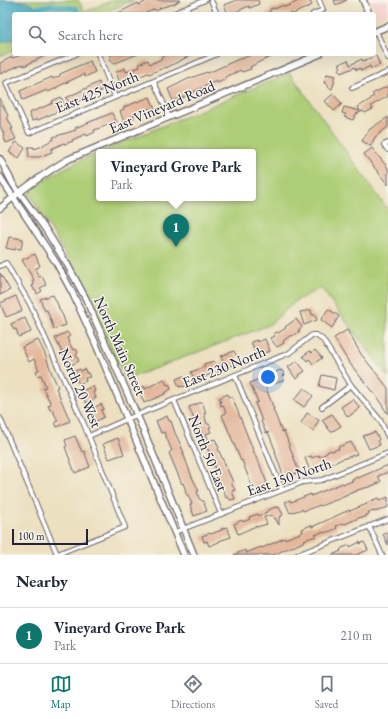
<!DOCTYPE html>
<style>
body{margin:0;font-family:"EB Garamond",serif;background:#f6f6f7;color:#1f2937}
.scale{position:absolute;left:12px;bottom:10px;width:76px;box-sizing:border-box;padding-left:4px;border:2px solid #22223b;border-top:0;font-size:11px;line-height:14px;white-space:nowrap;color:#22223b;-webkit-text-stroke:3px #f7f3e8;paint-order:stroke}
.you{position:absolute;left:268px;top:377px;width:14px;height:14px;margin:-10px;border:3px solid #fff;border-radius:50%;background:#1a73e8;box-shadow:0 0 0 6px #1a73e833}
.badge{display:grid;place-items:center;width:26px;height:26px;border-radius:50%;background:#0f766e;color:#fff;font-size:13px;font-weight:700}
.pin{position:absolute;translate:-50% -33px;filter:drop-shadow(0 1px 2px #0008)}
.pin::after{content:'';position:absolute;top:21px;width:14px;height:12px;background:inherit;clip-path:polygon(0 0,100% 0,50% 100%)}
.popup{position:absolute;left:96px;top:149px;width:160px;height:52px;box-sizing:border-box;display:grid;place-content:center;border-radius:4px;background:#fff;filter:drop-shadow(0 1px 3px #0005);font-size:13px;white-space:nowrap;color:#747a83}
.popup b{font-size:15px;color:#1f2937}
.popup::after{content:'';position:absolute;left:50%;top:100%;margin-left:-8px;border:8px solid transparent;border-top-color:#fff}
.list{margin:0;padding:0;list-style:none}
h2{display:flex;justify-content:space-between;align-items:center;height:52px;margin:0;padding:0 16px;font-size:17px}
h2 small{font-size:13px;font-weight:400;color:#747a83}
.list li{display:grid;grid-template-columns:26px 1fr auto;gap:12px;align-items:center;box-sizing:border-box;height:56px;padding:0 16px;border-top:1px solid #e0e1e3}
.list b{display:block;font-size:15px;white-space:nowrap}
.list p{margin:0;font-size:13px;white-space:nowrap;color:#747a83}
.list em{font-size:13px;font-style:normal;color:#747a83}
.icon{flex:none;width:22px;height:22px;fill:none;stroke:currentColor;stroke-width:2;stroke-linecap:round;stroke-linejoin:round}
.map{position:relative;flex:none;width:388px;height:555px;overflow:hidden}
.search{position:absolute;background:#fff;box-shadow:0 4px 16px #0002;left:12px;right:12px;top:12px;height:44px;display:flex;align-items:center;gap:10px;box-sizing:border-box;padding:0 14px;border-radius:4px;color:#747a83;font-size:15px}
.sheet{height:108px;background:#fff}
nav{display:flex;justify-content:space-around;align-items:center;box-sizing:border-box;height:56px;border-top:1px solid #e0e1e3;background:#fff;font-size:11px;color:#747a83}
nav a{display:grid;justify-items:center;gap:2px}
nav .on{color:#0f766e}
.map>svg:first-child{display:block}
</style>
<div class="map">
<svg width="388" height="555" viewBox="0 0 388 555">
<rect width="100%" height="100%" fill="#f7f3e8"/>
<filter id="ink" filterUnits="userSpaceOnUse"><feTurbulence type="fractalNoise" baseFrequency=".025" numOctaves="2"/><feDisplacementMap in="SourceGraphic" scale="8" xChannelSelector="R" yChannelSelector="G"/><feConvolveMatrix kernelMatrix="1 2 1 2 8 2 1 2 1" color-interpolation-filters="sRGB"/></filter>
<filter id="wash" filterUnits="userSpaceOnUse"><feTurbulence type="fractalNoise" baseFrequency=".012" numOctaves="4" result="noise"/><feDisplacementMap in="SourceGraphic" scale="16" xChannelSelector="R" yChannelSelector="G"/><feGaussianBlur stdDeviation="0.9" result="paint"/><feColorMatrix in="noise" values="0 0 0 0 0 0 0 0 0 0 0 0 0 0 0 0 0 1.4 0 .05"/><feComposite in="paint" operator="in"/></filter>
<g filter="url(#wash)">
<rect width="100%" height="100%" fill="#ece0c0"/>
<polygon fill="#f7d0cd" points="371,0 388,0 388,13 378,17"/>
<g fill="#adce76" stroke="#687858">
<polygon points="0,0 78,0 85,12 113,0 134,0 101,14 14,14 14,51 0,56"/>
<path d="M 290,73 L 388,210 L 388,377 L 321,288 L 297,300 L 269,325 L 127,379 L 113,354 L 88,298 L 71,264 L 29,193 C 49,174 74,163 99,152 L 99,198 L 253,198 L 253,152 L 100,152 Z"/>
</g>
<path fill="#45adc4" stroke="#346880" d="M 0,0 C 11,0 40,0 37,14 L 14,14 L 14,39 L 7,42 L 0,42 Z"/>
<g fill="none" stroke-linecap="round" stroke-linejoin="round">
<polyline stroke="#45adc4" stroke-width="5.5" points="37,8 51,5 76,9 78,13"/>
</g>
<g id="blocks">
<g fill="#e4b79b">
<polygon points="145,0 180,0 174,4 159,8 160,9 156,11 155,9 144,14 116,14 138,3 139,5 145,2"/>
<polygon points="234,0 258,0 259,4 250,8 249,6 231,14 228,14 224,5 235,1"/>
<polygon points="298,0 309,0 312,5 293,14 292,14 291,13 287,14 263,14 271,11 270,9 274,8 274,9 284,5 285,7 299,1"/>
<polygon points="334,0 347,0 336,5"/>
<polygon points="23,54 49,54 32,62 24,66 24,64 22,65 22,64 0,74 0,63 12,57 13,58"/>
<polygon points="114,54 138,54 113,64 109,56"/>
<polygon points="169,54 193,54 166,68 166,67 149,74 148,73 141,76 139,78 139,79 134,80 121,86 116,72 125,68 126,72 140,67 139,64 148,60 150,64 162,59 161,57"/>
<polygon points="253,54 279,54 261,61 250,67 251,69 242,72 241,70 225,77 226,79 217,83 216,81 193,92 193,93 184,97 173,101 168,89 188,79 207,72 208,73 241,58 241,59"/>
<polygon points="376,56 380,65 371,69 370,66 361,71 360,68 356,70 355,67 341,73 338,69 341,67 339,64 348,60 350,65 362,59 363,61"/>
<polygon points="90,61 95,72 85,77 84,74 57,87 57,88 48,92 47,90 23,100 20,91 52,77 53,79 60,76 60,74"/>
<polygon points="327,74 335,76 333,80 335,80 332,89 328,87 328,84 324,83"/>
<polygon points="99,82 102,91 99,91 100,93 89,98 90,99 85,101 84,100 76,102 77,104 72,106 66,98"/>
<polygon points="388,86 388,96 371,106 373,109 365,113 363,111 356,114 353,120 344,117 346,114 342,113 344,107 360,111 358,107 371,99 371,98 374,96 372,94"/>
<polygon points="333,94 342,104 334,111 325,101"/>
<polygon points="61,97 66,108 38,120 37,119 32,121 29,113 53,103 52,101"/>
<polygon points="150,97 157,114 154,116 150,108 133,115 134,118 124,122 120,111 124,109 124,107"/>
<polygon points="0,98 8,116 7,117 13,129 11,129 16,139 6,143 3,135 4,134 0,126"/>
<polygon points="112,113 117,123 109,126 108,125 94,130 95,132 87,136 86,134 72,140 73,141 65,144 64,143 51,149 52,152 39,157 29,157 28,147 34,147 34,149 43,146 43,145 54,139 53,137 76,130 75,128"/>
<polygon points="388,117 388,127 375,137 371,146 362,141 370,129"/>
<polygon points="16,142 25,148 19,158 9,152"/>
<polygon points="372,148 388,168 388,185 364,154"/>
<polygon points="9,237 23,239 21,249 15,248 15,250 6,248"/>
<polygon points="35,254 40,266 35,269 39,277 42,276 46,285 40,288 42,291 37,294 36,291 35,291 32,286 34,285 32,281 34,280 22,260"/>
<polygon points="0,273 10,290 0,295"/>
<polygon points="53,295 59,307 58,307 63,316 66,325 54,329 47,310 45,311 40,299"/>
<polygon points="16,296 22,311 6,317 0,303"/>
<polygon points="328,309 339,316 332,328 321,320"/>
<polygon points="311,310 312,315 315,315 317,320 304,325 300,312"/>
<polygon points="25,318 31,332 19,337 16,329 14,330 11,324"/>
<polygon points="296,319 302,327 298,330 300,331 292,336 291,335 283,341 284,343 277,347 270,338 275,336 273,334 277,332 278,333 286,328 285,327"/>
<polygon points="347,330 361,354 388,388 388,414 374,393 373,393 348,361 334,338"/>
<polygon points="67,332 70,336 67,338 73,350 76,349 78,353 76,355 79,361 69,366 55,338"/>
<polygon points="265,339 270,351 257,355 251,342 257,340 258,342"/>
<polygon points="38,340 45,354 52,374 58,387 56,388 70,421 57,427 55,422 58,421 52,409 50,410 48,405 51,404 43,388 46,387 41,375 38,376 36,371 39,370 34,359 29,362 22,347"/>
<polygon points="315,350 322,358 313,364 309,359 307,361 303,356 310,351 312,353"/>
<polygon points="234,351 240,363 221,369 222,370 214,374 213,373 204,377 205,378 199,381 199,379 197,380 196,378 194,379 191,372 205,367 204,364 214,361 217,366 224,363 221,356"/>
<polygon points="297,361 305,371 299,375 300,376 296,379 288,367"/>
<polygon points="80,369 81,371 85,369 86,373 88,373 90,377 85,378 86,381 79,384 75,376 77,376 75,371"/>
<polygon points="280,370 280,371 282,370 285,375 282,376 284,380 274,384 271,375"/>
<polygon points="322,375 336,378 334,390 319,386"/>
<polygon points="184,376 188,385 183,387 182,386 179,387 176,379"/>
<polygon points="263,377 265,383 264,383 274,409 273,409 282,432 284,431 299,472 284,478 275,452 276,452 268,432 266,433 261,421 262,421 255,403 258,402 250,383"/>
<polygon points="164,379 167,385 169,384 171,389 165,393 165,394 144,403 138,389 144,386 145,389"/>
<polygon points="93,386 95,391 93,392 96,398 86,403 80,392"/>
<polygon points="304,388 313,396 304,407 294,400"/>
<polygon points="228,394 228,397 232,397 257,460 258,460 268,486 254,492 242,460 241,461 222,415 226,413 223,405 221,406 220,402 221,402 219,398"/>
<polygon points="353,399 360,408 348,417 341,407"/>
<polygon points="202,402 206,413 204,413 207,424 209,424 211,427 209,428 211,432 206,434 209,441 215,439 219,448 218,449 233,482 231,483 235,490 232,491 235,499 230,500 228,497 226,498 222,486 221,487 216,475 217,474 214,465 212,466 210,461 211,460 209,457 211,457 208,449 206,449 203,441 205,440 201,431 199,432 189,407"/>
<polygon points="101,404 104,409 101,410 104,417 94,422 88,411"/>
<polygon points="307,413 319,420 313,431 301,423"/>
<polygon points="332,414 341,426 331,432 322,420"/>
<polygon points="167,416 169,421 171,421 175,433 178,439 184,453 183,453 192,477 199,491 197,491 199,499 200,499 202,501 203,501 207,511 194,516 190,505 192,504 188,495 187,495 185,492 186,491 183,483 182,484 169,453 172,451 164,432 161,433 156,421"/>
<polygon points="375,432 379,439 378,440 380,445 369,449 363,436"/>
<polygon points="75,436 82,452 84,451 90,467 75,473 65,447 67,446 65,440"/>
<polygon points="118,438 124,454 109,459 103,444"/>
<polygon points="351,442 357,454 342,459 332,464 331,463 323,465 323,466 310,471 305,458 311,456 312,458 319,455 319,457 327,453 327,452 331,450 331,451 339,449 338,447"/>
<polygon points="388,465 388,472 378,476 381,482 369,487 357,490 357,491 348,494 348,495 336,500 320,506 320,505 303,511 302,509 290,513 286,504 285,502 290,500 291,502 311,494 311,496 343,483 344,484 353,481 352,480 357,477 358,478"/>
<polygon points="388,497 388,507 378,511 368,512 369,514 366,515 367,516 362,518 361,517 345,524 344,523 336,526 337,528 331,531 323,533 322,532 315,535 316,536 304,540 305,541 293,547 293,546 273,555 234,555 245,550 246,553 261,547 262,548 285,538 285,539 303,532 302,529 311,525 312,527 349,510 350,511 367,504 366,503 378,498 379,501"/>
<polygon points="275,507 275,508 279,507 283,515 279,517 279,525 275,518 274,519 272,515 264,517 267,524 257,527 256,526 238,534 234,524 242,520 243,522 250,519 249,517 258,514 259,516 267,512 267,511"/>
<polygon points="227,527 231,537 219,541 219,542 209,546 207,541 204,542 202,536 210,533 211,534 222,530 221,529"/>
<polygon points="388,532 388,545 383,534"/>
<polygon points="360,542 360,544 364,542 368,550 356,555 332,555 341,551 340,550 342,548 350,545 350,547"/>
</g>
</g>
</g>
<g filter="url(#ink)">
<use href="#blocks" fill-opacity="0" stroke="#69646a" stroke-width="1"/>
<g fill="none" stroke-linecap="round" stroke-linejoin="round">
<defs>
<g id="street">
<polyline points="211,0 217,14"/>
<polyline points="172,14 205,0"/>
<polyline points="313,14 323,10 319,0"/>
<polyline points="376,31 388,58"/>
<path d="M 76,54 L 6,83 L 29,133 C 92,107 155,81 217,54"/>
<polyline points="98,54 115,97"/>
<polyline points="154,82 167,111 168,117"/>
<polyline points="352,88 388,72"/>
<polyline points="388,143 384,145 388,150"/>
<polyline points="0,266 6,263 30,304 83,422 125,527 55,555"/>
<polyline points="235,375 282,490"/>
<polyline points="174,400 221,514"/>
<polyline points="322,407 351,385"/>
<polyline points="0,418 57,554"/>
<polyline points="89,436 127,419 289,353 312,335 316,335 323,340 351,385 380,420 388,437"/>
<polyline points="369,526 382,555"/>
<polyline points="175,532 303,482 322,480 388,453"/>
<polyline points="297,555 388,519"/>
</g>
<g id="secondary">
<polyline points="363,0 369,14"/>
<polyline points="374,32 388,26"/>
<polyline points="0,159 13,184 46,230 67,264 86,299 140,422 194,555"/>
<polyline points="0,177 57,264 73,294 95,342 184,555"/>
<path d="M 0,208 C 7,203 13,197 20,192 C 36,180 52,168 69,159 L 320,54"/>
</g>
</defs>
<use href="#street" stroke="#69646a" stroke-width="6"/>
<use href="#secondary" stroke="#69646a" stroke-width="8"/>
<use href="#street" stroke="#fff" stroke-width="4"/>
<use href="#secondary" stroke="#fff" stroke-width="5.5"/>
</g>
</g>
<g text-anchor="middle" stroke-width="3" stroke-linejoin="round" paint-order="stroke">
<g font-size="15" fill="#22223b" stroke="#f7f3e8">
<text transform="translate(97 92) rotate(-22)" y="5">East 425 North</text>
<text transform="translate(162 107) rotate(-23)" y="5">East Vineyard Road</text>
<text transform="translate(120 346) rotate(66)" y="5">North Main Street</text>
<text transform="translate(224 367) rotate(-22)" y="5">East 230 North</text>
<text transform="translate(80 388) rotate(66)" y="5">North 20 West</text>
<text transform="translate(208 453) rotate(68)" y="5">North 50 East</text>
<text transform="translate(289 477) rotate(-19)" y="5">East 150 North</text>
</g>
</g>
</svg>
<div class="scale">100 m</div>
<div class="you"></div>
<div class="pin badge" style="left:176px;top:247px">1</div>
<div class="popup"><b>Vineyard Grove Park</b>Park</div>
<div class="search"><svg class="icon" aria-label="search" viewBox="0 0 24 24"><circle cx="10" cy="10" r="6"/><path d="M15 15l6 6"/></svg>Search here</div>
</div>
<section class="sheet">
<h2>Nearby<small></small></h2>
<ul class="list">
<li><span class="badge">1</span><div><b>Vineyard Grove Park</b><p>Park</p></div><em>210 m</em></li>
</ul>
</section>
<nav>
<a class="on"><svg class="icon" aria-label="map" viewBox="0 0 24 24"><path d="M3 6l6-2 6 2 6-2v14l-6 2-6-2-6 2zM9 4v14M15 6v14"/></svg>Map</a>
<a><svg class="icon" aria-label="directions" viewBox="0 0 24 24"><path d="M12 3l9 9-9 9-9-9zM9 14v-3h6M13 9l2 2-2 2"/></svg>Directions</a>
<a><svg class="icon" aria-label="saved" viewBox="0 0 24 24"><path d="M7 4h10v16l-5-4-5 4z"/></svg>Saved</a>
</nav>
